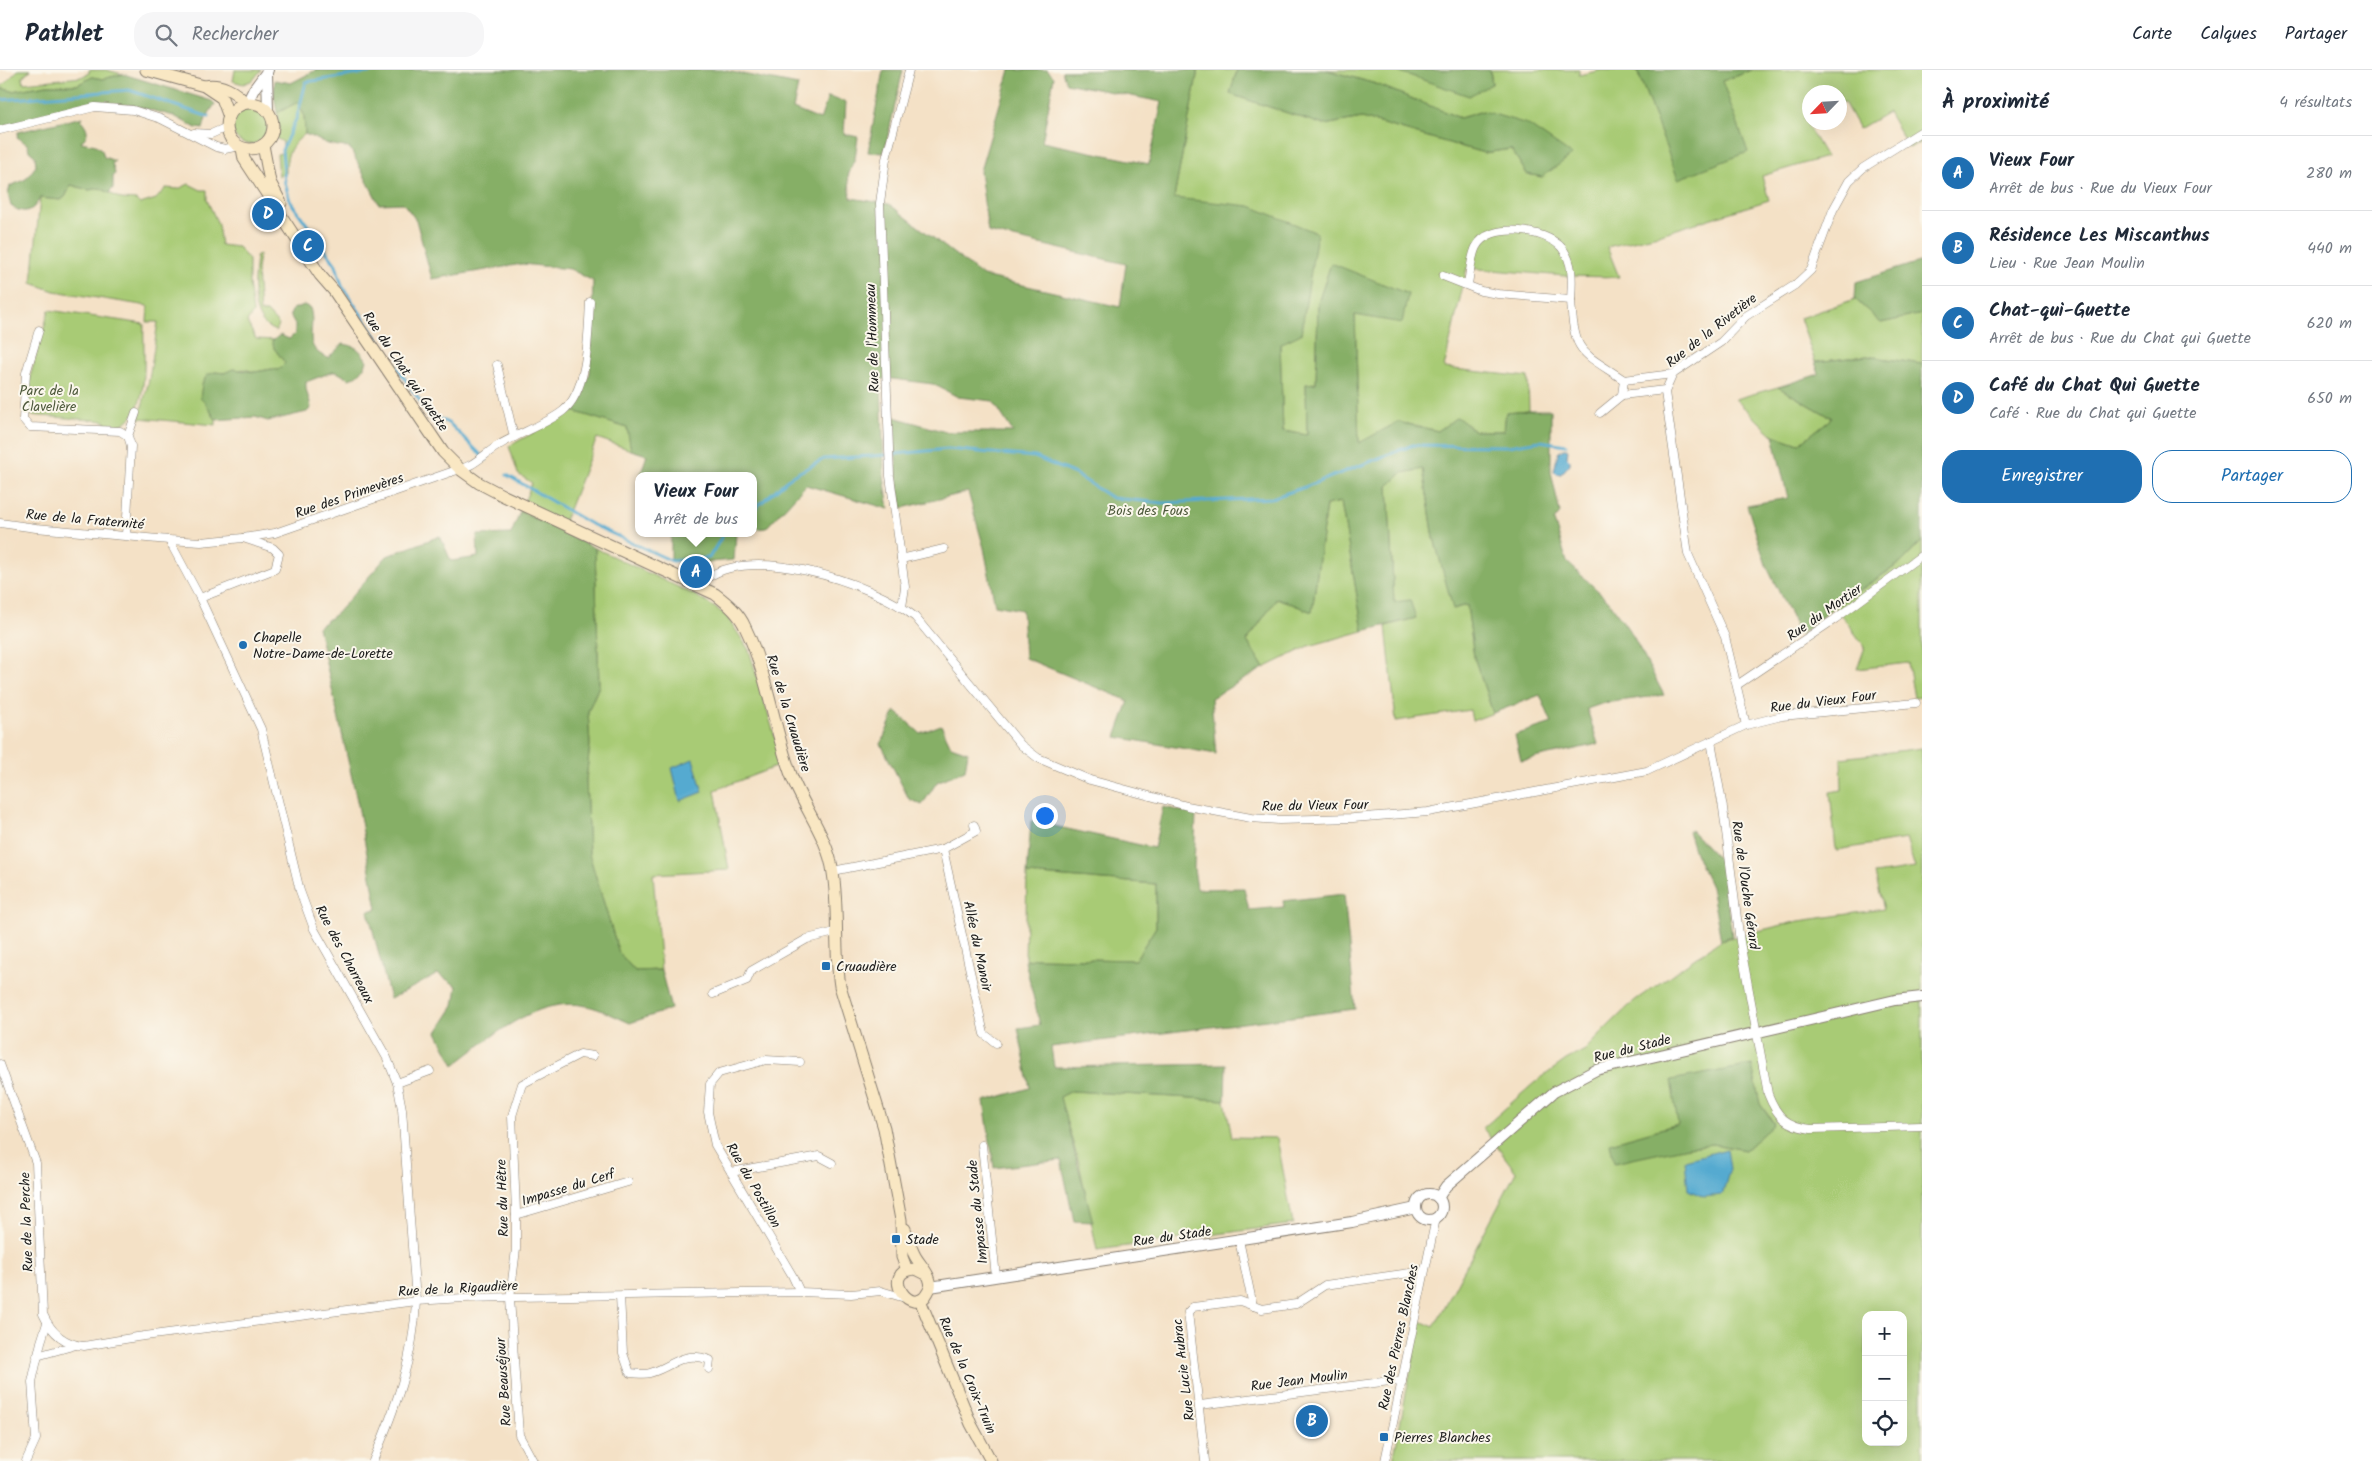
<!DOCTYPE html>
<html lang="fr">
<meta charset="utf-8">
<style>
body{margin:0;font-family:Kalam,sans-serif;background:#f6f6f7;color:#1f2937}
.controls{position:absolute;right:15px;bottom:15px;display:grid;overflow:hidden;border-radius:10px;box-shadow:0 5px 20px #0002}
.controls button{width:45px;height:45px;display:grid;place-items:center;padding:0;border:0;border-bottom:1px solid #e0e1e3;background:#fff;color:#1f2937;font:25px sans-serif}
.compass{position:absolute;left:1802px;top:15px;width:45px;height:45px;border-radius:50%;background:#fff;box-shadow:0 5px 20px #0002;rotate:245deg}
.you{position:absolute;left:1044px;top:745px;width:18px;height:18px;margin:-12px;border:4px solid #fff;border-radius:50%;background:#1a73e8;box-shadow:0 0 0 8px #1a73e833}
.badge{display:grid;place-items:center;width:32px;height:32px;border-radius:50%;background:#1f6fb2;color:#fff;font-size:16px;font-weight:700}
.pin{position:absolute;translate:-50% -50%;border:2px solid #fff;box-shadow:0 1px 5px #0006}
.popup{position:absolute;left:635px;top:402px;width:122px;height:65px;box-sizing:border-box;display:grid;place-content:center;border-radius:10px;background:#fff;filter:drop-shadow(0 1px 4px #0005);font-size:16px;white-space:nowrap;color:#747a83}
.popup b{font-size:19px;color:#1f2937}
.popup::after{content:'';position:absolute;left:50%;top:100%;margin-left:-10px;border:10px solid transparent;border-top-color:#fff}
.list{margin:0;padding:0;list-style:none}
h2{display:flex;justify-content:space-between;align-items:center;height:65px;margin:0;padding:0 20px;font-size:21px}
h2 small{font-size:16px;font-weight:400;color:#747a83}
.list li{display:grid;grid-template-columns:32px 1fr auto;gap:15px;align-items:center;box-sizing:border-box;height:75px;padding:0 20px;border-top:1px solid #e0e1e3}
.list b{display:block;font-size:19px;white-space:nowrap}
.list p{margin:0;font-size:16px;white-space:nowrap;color:#747a83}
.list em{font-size:16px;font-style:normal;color:#747a83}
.actions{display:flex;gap:10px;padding:15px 20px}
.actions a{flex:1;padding:11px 0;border:1px solid #1f6fb2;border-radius:20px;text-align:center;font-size:18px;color:#1f6fb2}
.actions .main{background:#1f6fb2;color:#fff}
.icon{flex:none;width:28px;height:28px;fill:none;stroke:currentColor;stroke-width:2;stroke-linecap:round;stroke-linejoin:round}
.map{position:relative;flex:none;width:1922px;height:1391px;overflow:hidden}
header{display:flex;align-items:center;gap:30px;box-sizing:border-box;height:70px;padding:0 25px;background:#fff;border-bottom:1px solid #e0e1e3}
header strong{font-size:24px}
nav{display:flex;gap:28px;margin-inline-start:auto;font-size:18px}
.search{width:350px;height:45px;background:#f6f6f7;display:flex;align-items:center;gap:12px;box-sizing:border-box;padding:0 18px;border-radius:20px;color:#747a83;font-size:19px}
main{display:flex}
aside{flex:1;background:#fff}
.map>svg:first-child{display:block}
</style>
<header>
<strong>Pathlet</strong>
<div class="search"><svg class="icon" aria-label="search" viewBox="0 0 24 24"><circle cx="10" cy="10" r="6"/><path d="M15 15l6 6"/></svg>Rechercher</div>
<nav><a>Carte</a><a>Calques</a><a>Partager</a></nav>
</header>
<main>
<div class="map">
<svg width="1922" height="1391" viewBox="0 0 1922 1391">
<rect width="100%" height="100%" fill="#fbf7ec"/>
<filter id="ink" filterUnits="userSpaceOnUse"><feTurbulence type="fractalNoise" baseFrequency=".02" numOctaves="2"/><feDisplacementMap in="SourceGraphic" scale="10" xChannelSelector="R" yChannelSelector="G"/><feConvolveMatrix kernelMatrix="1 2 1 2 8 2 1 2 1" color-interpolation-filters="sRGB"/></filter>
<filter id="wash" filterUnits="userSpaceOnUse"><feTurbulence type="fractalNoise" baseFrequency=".0096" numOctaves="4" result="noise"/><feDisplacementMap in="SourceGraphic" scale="20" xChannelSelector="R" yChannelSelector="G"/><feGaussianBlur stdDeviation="1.12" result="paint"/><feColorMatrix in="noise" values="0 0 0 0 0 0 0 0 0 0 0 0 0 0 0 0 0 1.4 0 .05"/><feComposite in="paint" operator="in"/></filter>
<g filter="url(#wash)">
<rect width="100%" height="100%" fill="#f4e1c6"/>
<g fill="#a8cb74" stroke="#627448" fill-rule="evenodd">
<polygon points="18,0 31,0 22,7 24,13 81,7 89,3 89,0 106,0 123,4 103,9 92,7 77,15 47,15 12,21 0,18"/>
<polygon points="235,0 261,0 253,10 243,14 233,11"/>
<polygon points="1198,0 1237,0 1230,24 1324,55 1362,48 1484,83 1511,79 1527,104 1542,107 1483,41 1460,48 1376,14 1327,0 1394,0 1492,14 1490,0 1579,0 1579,5 1602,0 1637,0 1678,108 1722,11 1752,0 1922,0 1922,72 1909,78 1888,42 1859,59 1844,32 1840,33 1840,22 1810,22 1809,43 1803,48 1826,87 1762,106 1769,130 1658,165 1607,177 1619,207 1565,206 1467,198 1444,298 1528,307 1529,340 1506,342 1504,361 1475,361 1457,348 1438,361 1398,352 1359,374 1355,245 1332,193 1318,233 1316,313 1306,314 1307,365 1283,361 1280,273 1174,128"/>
<path d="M 298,32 L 304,45 L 305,64 C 290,76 286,84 286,103 L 279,106 L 277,84 L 282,83 L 283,72 L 276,68 L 279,58 L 277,43 Z"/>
<circle cx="250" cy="56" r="18"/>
<polygon points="189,114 201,120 207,120 207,130 218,154 221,175 238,177 249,190 249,213 253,243 247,252 256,269 276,270 274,278 285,293 278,300 272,299 255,302 244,299 224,303 215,302 206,334 216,350 216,355 139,348 149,310 158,252 147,252 148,236 54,221 32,213 40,128 61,130 65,127 71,115 89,120 100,118 121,129 136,130 140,134 156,129 166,118 178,119"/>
<path d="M 259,184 L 257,201 L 260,242 L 267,242 L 279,255 L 276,261 C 247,252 254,210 256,186 Z"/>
<polygon points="1855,229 1881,253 1922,244 1922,294 1867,286 1815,292 1800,248"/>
<path d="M 49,240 L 144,254 C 142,288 155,356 106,358 L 105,351 L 29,345 L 30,307 Z"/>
<polygon points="1778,317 1832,348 1799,374 1773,365 1735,329"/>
<polygon points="573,341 628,358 631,380 597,368 561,460 520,442 532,413 518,404 509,376"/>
<polygon points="1423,399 1434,468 1454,539 1467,534 1474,587 1493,643 1472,651 1470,640 1396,651 1386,556 1416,548 1394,532 1388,416 1402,403"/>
<polygon points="1341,432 1363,561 1309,576 1264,598 1247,571 1277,528 1312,542 1326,435"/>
<polygon points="1922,471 1922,627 1914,628 1908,593 1857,599 1865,577 1835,537 1902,492"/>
<polygon points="595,478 695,525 726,545 749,580 783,694 715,720 729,800 653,804 661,900 635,901 619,883 589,784 586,710 590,675 588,641 599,616"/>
<path d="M 1922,678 L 1922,1391 L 1393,1391 L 1420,1251 L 1434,1257 L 1516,1102 L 1483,1058 L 1534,1013 L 1566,990 L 1585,980 L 1606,958 L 1634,931 L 1721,870 L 1799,851 L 1884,839 L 1875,804 L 1915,798 L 1906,769 L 1836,780 L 1830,722 L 1842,720 L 1841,688 ZM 1751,995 L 1760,1034 L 1774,1053 L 1745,1080 L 1713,1074 L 1688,1077 L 1611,1073 L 1678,1054 ZM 1866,1245 L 1903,1245 L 1903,1372 L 1866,1372 Z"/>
<polygon points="1027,804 1156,814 1156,857 1135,890 1036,888 1025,891"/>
<polygon points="1072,1021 1225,1030 1232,1067 1277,1068 1293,1154 1097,1180 1079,1093 1059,1027"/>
</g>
<g fill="#86af66" stroke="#516641">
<polygon points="316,0 722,0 798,15 793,39 820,50 828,27 846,32 844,64 858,67 855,88 848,106 851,128 889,134 983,206 1120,237 1126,194 988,162 980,101 1010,0 1047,0 1054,7 1042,72 1149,94 1162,32 1066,13 1062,1 1198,0 1174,128 1250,136 1317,163 1301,264 1280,274 1283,361 1307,365 1306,314 1316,313 1318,233 1331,193 1408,224 1402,253 1355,245 1359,373 1398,352 1438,361 1457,347 1475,361 1504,361 1506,342 1529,340 1551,340 1551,402 1560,443 1554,451 1567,492 1608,530 1633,566 1664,625 1604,633 1587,639 1598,674 1521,691 1515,665 1552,653 1540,625 1493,643 1474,587 1467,535 1453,539 1434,468 1423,399 1402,403 1388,416 1394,532 1410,530 1416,548 1363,561 1341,432 1326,435 1312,542 1277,528 1247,571 1264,598 1211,628 1216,684 1116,667 1129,631 1025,588 1022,540 995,535 984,478 968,422 902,438 897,409 894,347 946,362 1013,362 993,331 958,327 933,314 893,309 881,309 884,406 889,439 806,415 766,458 754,459 754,406 640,406 647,385 631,380 627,358 573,341 590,303 593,211 570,199 522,194 432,209 416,150 403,133 379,134 350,78 328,74 305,64 304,45 298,32 277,43 274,25 275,10 291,13"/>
<polygon points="883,0 903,0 884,83 868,82"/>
<polygon points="1237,0 1327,0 1376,14 1460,48 1483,41 1527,54 1572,85 1542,107 1527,104 1511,79 1484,83 1362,48 1324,55 1230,24"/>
<polygon points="1394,0 1490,0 1492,14 1469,26"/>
<polygon points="1637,0 1752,0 1722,11 1748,82 1678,109"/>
<polygon points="123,4 212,31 215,34 206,48 203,59 196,58 174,46 131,35 97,33 0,57 0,18 12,21 47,15 77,15 92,7 103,9"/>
<path d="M 83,47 L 81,50 C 88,58 90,64 81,72 L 96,75 L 102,80 L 104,87 L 115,91 L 112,93 L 115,103 L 113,107 L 113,118 L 109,123 L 100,118 L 89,120 L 71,115 L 65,127 L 61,130 L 40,128 C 33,142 24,145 11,136 L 8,124 L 10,116 L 26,109 L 36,96 L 35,86 L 29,81 L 28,75 L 17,67 L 18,62 Z"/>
<polygon points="1922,191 1922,244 1881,253 1855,229 1856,212"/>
<path d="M 304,235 L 310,238 C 317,259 300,277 328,288 L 343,274 C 356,276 360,279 367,291 C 363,301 359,306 349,309 L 337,302 L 332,302 L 306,312 C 305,323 310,328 311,338 L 307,342 L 268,351 L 255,347 L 216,350 L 206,334 L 200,328 L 202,314 L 207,305 L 215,302 L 224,303 L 233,299 L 255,302 L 272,299 L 278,300 L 285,293 L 274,278 L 272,271 L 280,265 L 289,269 L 295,264 L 295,254 L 290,245 L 293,239 Z"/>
<polygon points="1867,286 1922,294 1922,471 1902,492 1835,536 1800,565 1766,495 1747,435 1788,428 1773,365 1799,374 1832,348 1778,317 1819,304 1815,292"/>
<path d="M 520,442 L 595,478 L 599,616 L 588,641 L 590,675 L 586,710 L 589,784 L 619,883 L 635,901 L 661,900 L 671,939 L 630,953 C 616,947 601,939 587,936 C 536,925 491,968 454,995 L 437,962 L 454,936 L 457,916 L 438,904 L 390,929 L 368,841 L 377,839 L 358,735 L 318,557 L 337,543 L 387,486 L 440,466 L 451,491 L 478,487 L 477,465 L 511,464 Z"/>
<polygon points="671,463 736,463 734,490 699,493 671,490"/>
<polygon points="895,641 920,663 941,655 951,676 968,682 965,700 937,712 922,735 909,729 881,674"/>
<polygon points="1163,737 1196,744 1194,798 1197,819 1244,818 1249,840 1284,837 1283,831 1344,824 1355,939 1051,977 1054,997 1226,994 1225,1030 1072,1021 1060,1027 1093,1152 1074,1151 1061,1090 994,1098 984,1031 1030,1018 1018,958 1040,955 1025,891 1036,888 1135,890 1156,857 1156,814 1027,804 1031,751 1154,778"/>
<polygon points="1691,760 1722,792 1732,866 1721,870 1711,817 1695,783 1688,761"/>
<polygon points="1752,995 1760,1034 1774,1054 1745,1080 1713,1074 1688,1077 1614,1093 1610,1073 1678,1054 1671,1010"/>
</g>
<g fill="#54aad0" stroke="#386376">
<polygon points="1563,379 1568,379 1567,387 1570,390 1570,394 1561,404 1557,404 1554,401 1558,383"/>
<polygon points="693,689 703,722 680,731 672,698"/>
<polygon points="1727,1079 1730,1099 1722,1125 1704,1127 1688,1120 1685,1090"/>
</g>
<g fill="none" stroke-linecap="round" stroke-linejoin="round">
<g stroke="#54aad0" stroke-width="3">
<polyline points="373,0 373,2 306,12 297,47 282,80 285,113 290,131 336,195 342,216 428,343 450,354 486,390"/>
<polyline points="0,30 129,20 209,47"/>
<polyline points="895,384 948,379 1035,387 1075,404 1112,428 1163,433 1272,428 1305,417 1413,375 1508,376 1540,371 1566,375"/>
<polyline points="507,405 589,453 672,491 709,488 724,463"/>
<polyline points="754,439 792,406 824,389 887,385"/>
</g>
</g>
</g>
<g filter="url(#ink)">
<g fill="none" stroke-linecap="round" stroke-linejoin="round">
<defs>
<g id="minor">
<polyline points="0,60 95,37 133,40 161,49 216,77 225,79 239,76"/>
<polyline points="194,63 211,64 227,57"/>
<path d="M 1443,206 L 1481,221 L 1498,224 L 1571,230 C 1574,285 1581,281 1624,310 L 1673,304"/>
<path d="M 1468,214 C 1470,203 1471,187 1476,177 C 1489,151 1546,159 1562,178 C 1574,193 1572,212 1571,230"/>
<polyline points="39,260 26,303 23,349 30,357 120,361 128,366 131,376 126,465"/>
<polyline points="497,295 514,367"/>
<polyline points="1622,325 1665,320"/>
<polyline points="1600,343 1622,325 1624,310"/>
<polyline points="128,366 136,343"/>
<polyline points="0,453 36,458 169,470 201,472 243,468 273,478 279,484 275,499 200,528"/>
<path d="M 243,468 L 275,463 L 454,401 C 472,398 483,385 499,375 C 519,363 545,355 563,341 C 589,320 588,262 590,232"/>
<path d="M 169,470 L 200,528 L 261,659 L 300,821 L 314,859 L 387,988 L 397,1013 L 402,1039 L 416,1231 C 414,1288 395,1339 373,1391"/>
<polyline points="901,489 944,479"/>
<path d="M 699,516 C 738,468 875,513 915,547 L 1021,675 L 1038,688 L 1090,710 L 1187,736 L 1251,748 L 1279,750 L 1353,748 L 1428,742 L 1647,701 L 1746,655 L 1782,646 L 1916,633"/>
<polyline points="902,537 905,517 890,406 880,133 886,89 909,0"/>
<polyline points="1737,615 1835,549 1922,485"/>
<polyline points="1746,655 1725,567 1688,484 1665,322 1673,304 1721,272 1746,246 1795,215 1811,200 1833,140 1849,111 1863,98 1922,61"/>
<path d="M 1711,671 L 1723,738 L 1740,872 L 1768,1024 C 1777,1047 1786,1056 1811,1059 L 1922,1056"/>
<polyline points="943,779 976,761 974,755"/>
<polyline points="833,801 943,779 984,964 996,973"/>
<polyline points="713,924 747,910 751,901 807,869 835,862"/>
<path d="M 0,994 L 36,1093 L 43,1244 C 51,1262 63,1274 84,1276 L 137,1267 L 416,1231 L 463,1228 L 800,1222 L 851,1224 L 881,1221 L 905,1228"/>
<polyline points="397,1013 430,1001"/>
<polyline points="982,1075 996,1207"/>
<polyline points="731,1102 819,1086 832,1093"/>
<polyline points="516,1145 628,1112"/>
<polyline points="1239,1170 1253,1236"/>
<polyline points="800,1222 792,1205 715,1075 708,1042 710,1014 719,1003 766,990 800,992"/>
<path d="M 620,1226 L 623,1283 L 630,1303 C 636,1303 644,1305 650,1303 C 675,1296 681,1280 710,1290 L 709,1299"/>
<polyline points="37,1286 76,1275"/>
<polyline points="1200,1335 1390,1311 1402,1312"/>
<polyline points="26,1391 36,1369 32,1312 41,1272 47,1253"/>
<polyline points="533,1391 519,1365 510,1228 516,1179 516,1141 512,1046 522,1014 580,984 593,986"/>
<polyline points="1205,1391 1188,1242 1193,1237 1240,1231 1262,1239 1296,1234 1325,1215 1424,1201"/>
<polyline points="1385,1391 1436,1148"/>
</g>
<g id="tertiary">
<polyline points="267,3 268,42"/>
<polyline points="247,33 254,19 268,0"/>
<circle cx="1429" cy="1137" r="13"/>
<polyline points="1438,1128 1446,1116 1554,1022 1596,1000 1895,930 1922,927"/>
<polyline points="930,1217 1352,1152 1416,1138"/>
</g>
<g id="secondary">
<polyline points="146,0 204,16 222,28 229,47"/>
<path d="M 205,16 C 220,13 236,21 245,33"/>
<circle cx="250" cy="56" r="23"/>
<polyline points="263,75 270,112 281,133"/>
<path d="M 242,78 L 244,89 L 320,205 L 334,221 L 443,382 L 461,400 L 479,413 L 504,426 L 715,524 C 727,533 739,543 745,557 C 767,602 773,655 790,702 C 802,736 828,766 833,803 C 839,840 834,878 840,916 L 884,1058 L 901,1150 L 902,1187 L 907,1200"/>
<path d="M 905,1159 C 908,1167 910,1176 914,1184 C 918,1193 928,1201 930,1211 C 931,1214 930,1219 928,1222 C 913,1252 877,1200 916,1199 L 926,1204"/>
<polyline points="920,1230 971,1354 991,1391"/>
</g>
</defs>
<use href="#minor" stroke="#887e71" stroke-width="9"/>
<use href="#tertiary" stroke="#887e71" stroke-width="12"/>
<use href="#secondary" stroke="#887e71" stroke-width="13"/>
<use href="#minor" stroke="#fff" stroke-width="8"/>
<use href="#tertiary" stroke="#fff" stroke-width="10"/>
<use href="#secondary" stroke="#f9e7c3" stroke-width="11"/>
</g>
</g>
<g fill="#1f6fb2" stroke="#fbf7ec" stroke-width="2">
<circle cx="243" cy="575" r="5"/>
<rect x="821" y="891" width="10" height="10" rx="2.5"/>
<rect x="891" y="1164" width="10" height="10" rx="2.5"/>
<rect x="1379" y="1362" width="10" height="10" rx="2.5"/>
</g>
<g text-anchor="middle" stroke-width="4" stroke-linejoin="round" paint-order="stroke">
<g font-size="14" fill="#1c1c1c" stroke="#fbf7ec">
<text transform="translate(1711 260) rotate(-38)" y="5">Rue de la Rivetière</text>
<text transform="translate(872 268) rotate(-92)" y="5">Rue de l'Hommeau</text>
<text transform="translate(406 301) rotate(56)" y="5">Rue du Chat qui Guette</text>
<text transform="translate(349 425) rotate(-19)" y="5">Rue des Primevères</text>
<text transform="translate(85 449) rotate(5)" y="5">Rue de la Fraternité</text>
<text transform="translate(1824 542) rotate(-35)" y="5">Rue du Mortier</text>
<text transform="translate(1823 631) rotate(-7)" y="5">Rue du Vieux Four</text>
<text transform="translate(789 643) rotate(73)" y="5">Rue de la Cruaudière</text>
<text transform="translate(1315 735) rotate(-1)" y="5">Rue du Vieux Four</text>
<text transform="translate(1746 815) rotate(82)" y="5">Rue de l'Ouche Gérard</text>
<text transform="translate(978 876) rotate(78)" y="5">Allée du Manoir</text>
<text transform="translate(345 884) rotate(62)" y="5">Rue des Charreaux</text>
<text transform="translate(1632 978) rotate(-14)" y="5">Rue du Stade</text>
<text transform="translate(754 1115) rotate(60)" y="5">Rue du Postillon</text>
<text transform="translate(568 1117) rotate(-17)" y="5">Impasse du Cerf</text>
<text transform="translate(502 1128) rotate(-92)" y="5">Rue du Hêtre</text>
<text transform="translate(977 1142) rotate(-96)" y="5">Impasse du Stade</text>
<text transform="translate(26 1152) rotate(-92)" y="5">Rue de la Perche</text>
<text transform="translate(1172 1166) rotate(-8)" y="5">Rue du Stade</text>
<text transform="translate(458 1218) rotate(-3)" y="5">Rue de la Rigaudière</text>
<text transform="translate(1398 1267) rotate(-78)" y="5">Rue des Pierres Blanches</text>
<text transform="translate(1183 1300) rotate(-97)" y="5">Rue Lucie Aubrac</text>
<text transform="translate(968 1305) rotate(67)" y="5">Rue de la Croix-Truin</text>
<text transform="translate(1299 1310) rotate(-7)" y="5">Rue Jean Moulin</text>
<text transform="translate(503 1312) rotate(-94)" y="5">Rue Beauséjour</text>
</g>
<g font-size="14" fill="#4d593b" stroke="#fbf7ec">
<text x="49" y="325">Parc de la<tspan x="49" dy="16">Clavelière</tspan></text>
<text x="1148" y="445">Bois des Fous</text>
</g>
<g font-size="14" fill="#1c1c1c" stroke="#fbf7ec" text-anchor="start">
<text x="253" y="572">Chapelle<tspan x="253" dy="16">Notre-Dame-de-Lorette</tspan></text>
<text x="836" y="901">Cruaudière</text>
<text x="906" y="1174">Stade</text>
<text x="1394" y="1372">Pierres Blanches</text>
</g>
</g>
</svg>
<div class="controls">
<button>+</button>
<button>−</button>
<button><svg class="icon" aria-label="locate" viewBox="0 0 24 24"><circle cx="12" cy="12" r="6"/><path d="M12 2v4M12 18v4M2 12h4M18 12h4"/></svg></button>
</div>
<svg class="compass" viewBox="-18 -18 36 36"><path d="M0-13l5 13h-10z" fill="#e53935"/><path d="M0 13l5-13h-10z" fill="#747a83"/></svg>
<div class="you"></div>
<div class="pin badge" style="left:696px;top:502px">A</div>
<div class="popup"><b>Vieux Four</b>Arrêt de bus</div>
<div class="pin badge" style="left:1312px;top:1351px">B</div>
<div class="pin badge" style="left:308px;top:176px">C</div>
<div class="pin badge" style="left:268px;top:144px">D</div>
</div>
<aside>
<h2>À proximité<small>4 résultats</small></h2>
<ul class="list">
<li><span class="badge">A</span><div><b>Vieux Four</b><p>Arrêt de bus · Rue du Vieux Four</p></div><em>280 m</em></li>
<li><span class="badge">B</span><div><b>Résidence Les Miscanthus</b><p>Lieu · Rue Jean Moulin</p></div><em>440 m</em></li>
<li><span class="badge">C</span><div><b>Chat-qui-Guette</b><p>Arrêt de bus · Rue du Chat qui Guette</p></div><em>620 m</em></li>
<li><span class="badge">D</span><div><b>Café du Chat Qui Guette</b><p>Café · Rue du Chat qui Guette</p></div><em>650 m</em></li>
</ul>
<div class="actions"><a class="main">Enregistrer</a><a>Partager</a></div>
</aside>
</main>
